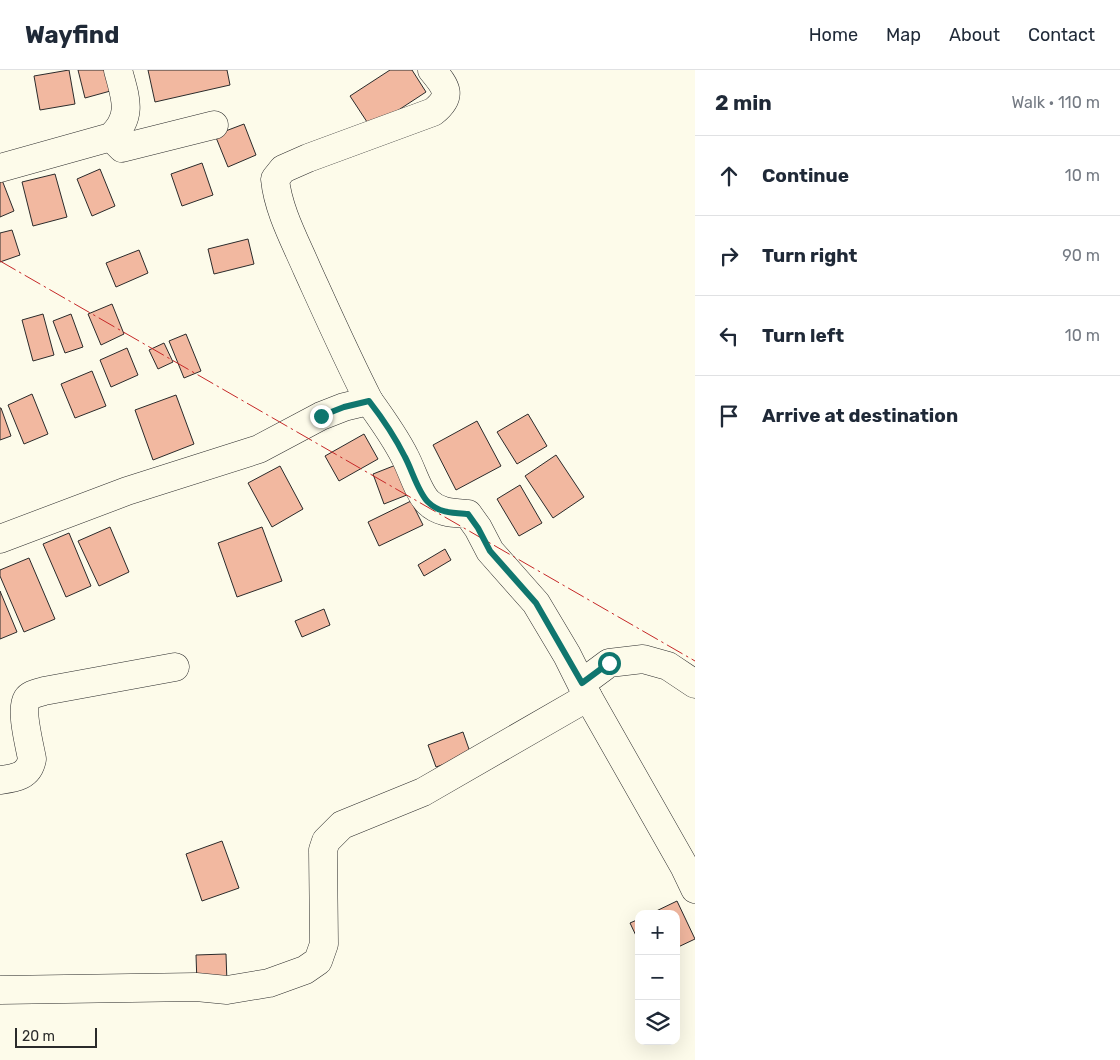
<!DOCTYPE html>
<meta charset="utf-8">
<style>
body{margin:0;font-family:Rubik,sans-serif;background:#f6f6f7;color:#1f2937}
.controls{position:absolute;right:15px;bottom:15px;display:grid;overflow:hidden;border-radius:10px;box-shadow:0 5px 20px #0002}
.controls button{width:45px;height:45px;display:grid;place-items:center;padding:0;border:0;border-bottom:1px solid #e0e1e3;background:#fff;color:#1f2937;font:25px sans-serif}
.scale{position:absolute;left:15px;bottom:12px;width:82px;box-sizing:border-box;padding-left:5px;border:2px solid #2b2b2b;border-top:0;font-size:14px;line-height:18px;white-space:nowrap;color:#2b2b2b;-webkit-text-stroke:4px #fdfbea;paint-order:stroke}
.stop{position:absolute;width:15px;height:15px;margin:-11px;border:4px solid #0f766e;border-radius:50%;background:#fff}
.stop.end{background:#0f766e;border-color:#fff;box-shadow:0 1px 5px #0008}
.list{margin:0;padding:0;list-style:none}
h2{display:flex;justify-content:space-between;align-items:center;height:65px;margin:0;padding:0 20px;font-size:21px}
h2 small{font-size:16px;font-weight:400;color:#747a83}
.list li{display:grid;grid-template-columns:32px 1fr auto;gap:15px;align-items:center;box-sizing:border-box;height:80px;padding:0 20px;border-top:1px solid #e0e1e3}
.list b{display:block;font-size:19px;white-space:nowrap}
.list em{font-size:16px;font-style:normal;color:#747a83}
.icon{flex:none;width:28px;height:28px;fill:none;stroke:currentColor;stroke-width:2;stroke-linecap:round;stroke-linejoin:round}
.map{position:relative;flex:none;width:695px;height:990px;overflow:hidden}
header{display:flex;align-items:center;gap:30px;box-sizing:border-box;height:70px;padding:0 25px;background:#fff;border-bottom:1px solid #e0e1e3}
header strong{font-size:24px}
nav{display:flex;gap:28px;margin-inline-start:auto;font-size:18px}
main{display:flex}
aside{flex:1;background:#fff}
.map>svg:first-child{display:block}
</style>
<header>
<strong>Wayfind</strong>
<nav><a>Home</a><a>Map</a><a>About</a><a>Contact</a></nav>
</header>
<main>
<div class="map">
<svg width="695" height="990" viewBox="0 0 695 990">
<rect width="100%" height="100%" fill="#fdfbea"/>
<g fill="#f2b8a0" stroke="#2b2b2b">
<polygon points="69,0 75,34 40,40 34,6"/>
<polygon points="78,0 109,0 114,20 85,28"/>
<polygon points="148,0 227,0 230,15 155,32"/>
<polygon points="390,0 412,0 426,22 371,58 350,26"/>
<polygon points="244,54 256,85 228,97 215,65"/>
<polygon points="202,93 213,125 182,136 171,104"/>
<polygon points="100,99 115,136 92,146 77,109"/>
<polygon points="55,104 67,147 33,156 22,112"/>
<polygon points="2,110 14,141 0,147 0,111"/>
<polygon points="12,160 20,185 0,192 0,163"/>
<polygon points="248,169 254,194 214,204 208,179"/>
<polygon points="139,180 148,203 116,217 106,193"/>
<polygon points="112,234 124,264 101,275 88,244"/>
<polygon points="43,244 54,285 33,291 22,250"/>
<polygon points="71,244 83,277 65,283 53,251"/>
<polygon points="186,264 201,301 184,308 169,271"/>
<polygon points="164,273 173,292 158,299 149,280"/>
<polygon points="127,278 138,305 111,317 100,290"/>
<polygon points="92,301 106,336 75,348 61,314"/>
<polygon points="32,324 48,364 24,374 8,335"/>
<polygon points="176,325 194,374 153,390 135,340"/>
<polygon points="1,338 11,366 0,370 0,338"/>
<polygon points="528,344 547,376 517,394 497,362"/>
<polygon points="477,351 501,396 456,420 433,375"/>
<polygon points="364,364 378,389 339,411 325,386"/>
<polygon points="556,385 584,427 553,448 525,406"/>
<polygon points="406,391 417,421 384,434 373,404"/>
<polygon points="280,396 303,439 272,457 248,413"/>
<polygon points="520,415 542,453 519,466 497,429"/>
<polygon points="411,431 423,455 379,476 368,452"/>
<polygon points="110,457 129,502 99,516 78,471"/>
<polygon points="262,457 282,511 237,527 218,473"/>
<polygon points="69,463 91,516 66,527 43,474"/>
<polygon points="445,479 451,490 424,506 418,495"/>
<polygon points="29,488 55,549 24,562 0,506 0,500"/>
<polygon points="0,521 17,562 0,569"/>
<polygon points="324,539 330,555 302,567 295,551"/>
<polygon points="463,662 471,685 436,697 428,675"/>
<polygon points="222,771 239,818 202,831 186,784"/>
<polygon points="677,831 695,869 676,878 676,844 650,844"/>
<polygon points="639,849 639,872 630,853"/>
<polygon points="226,884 227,913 197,914 196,885"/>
</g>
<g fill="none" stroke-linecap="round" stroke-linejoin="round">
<defs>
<g id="minor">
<polyline points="111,67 122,78 214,55"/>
<path d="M 0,98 L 111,67 C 134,46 125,27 118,0"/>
<path d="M 369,331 C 347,288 327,243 307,199 C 295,171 278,140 275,109 L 283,99 L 308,88 L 433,42 C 453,26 447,18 432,0"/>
<path d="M 0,469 L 127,421 L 259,379 L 321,346 L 344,337 L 369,331 C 382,349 395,367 405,387 C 412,400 418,422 428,432 C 439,443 453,443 468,444 L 478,458 L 490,481 L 536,533 L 567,585 L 588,627 L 684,796 L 695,819"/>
<polyline points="582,613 609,593 643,589 668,596 695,614"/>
<path d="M 0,710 C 16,708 29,706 32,689 C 30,677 20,640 27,629 C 30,624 38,623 44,621 L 175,597"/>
<polyline points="0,920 196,917 227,920 269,913 305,900 318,891 324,874 323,780 326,771 342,755 423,722 588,627"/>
</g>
</defs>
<use href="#minor" stroke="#2b2b2b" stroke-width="29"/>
<use href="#minor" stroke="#fdfbea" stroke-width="28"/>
<polyline stroke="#c62828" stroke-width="1" stroke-dasharray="18 4 2.5 4" stroke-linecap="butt" points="0,191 695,591"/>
</g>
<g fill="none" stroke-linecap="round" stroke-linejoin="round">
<path stroke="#0f766e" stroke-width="6" d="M 321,346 L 344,337 L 369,331 C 383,349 395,367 405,387 C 412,400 418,422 428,432 C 439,443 453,443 468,444 L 478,458 L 490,481 L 536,533 L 582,613 L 609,593"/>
</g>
</svg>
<div class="controls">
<button>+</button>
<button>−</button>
<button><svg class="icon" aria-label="layers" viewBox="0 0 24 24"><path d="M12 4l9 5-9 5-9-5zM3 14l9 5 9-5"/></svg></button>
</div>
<div class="scale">20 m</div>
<div class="stop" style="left:609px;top:593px"></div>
<div class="stop end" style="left:321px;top:346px"></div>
</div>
<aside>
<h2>2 min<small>Walk · 110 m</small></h2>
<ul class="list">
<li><svg class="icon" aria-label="ahead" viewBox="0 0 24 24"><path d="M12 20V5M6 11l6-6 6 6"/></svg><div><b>Continue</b></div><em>10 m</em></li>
<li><svg class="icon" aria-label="right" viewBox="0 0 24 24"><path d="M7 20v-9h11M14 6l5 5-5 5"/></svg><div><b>Turn right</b></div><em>90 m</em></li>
<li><svg class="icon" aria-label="left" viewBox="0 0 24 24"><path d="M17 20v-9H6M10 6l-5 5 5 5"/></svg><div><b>Turn left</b></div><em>10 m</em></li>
<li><svg class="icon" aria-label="arrive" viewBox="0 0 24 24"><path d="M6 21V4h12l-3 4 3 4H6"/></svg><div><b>Arrive at destination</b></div></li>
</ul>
</aside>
</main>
